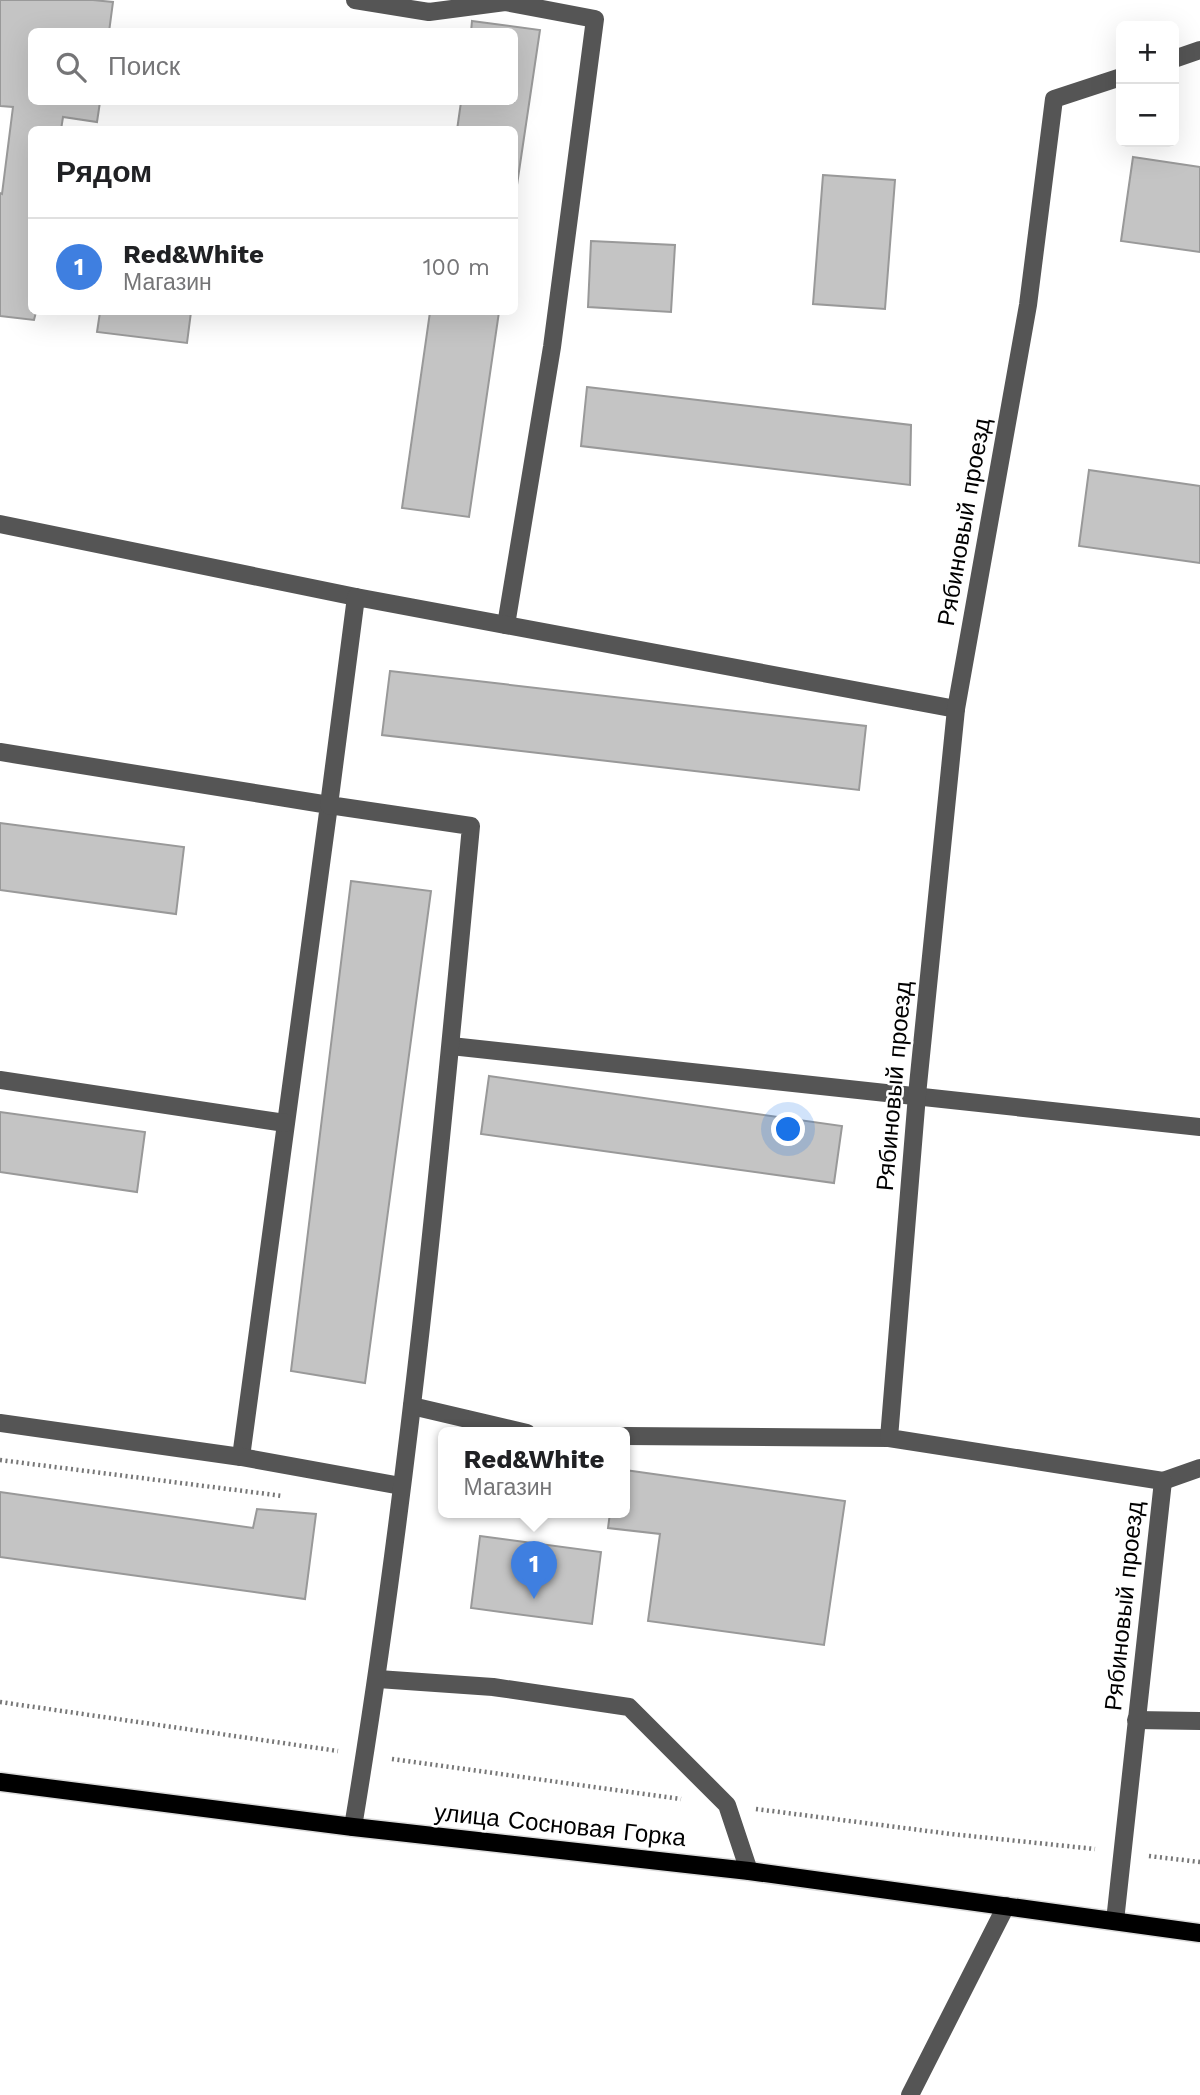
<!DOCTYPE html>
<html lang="ru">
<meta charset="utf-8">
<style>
body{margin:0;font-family:"Work Sans",sans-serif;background:#f2f2f2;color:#202124}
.controls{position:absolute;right:21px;top:21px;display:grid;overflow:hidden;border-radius:10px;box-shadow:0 7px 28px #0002}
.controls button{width:63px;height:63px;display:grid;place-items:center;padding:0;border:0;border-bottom:2px solid #e0e0e0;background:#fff;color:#202124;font:35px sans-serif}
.you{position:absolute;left:789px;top:1130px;width:24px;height:24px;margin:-18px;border:5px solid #fff;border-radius:50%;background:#1a73e8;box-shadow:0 0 0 10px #1a73e833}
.badge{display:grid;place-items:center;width:46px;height:46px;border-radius:50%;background:#000;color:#fff;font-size:23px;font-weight:700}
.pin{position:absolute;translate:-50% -58px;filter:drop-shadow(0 2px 4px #0008)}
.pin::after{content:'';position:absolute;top:37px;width:24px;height:21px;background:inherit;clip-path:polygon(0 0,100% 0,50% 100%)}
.popup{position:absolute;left:438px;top:1427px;width:192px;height:91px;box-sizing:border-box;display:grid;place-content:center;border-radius:10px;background:#fff;filter:drop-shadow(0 2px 5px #0005);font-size:23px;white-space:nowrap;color:#757577}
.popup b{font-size:26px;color:#202124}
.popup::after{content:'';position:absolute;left:50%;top:100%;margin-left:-14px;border:14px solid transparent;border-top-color:#fff}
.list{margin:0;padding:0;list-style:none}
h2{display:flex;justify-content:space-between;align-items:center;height:91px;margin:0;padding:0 28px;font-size:30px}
h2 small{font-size:23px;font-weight:400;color:#757577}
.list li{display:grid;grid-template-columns:46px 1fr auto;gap:21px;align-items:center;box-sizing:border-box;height:98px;padding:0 28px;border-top:2px solid #e0e0e0}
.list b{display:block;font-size:26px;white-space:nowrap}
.list p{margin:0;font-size:23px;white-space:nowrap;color:#757577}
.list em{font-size:23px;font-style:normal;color:#757577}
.icon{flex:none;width:38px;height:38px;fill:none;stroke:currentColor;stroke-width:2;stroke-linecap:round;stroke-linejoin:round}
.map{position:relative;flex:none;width:1200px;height:2095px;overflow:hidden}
.search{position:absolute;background:#fff;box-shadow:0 7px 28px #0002;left:28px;top:28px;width:490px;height:77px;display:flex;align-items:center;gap:18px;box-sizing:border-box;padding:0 24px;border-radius:10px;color:#757577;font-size:26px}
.panel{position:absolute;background:#fff;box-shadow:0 7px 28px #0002;left:28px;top:126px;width:490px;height:189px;border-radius:10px}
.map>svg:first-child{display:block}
</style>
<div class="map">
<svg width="1200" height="2095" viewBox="0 0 1200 2095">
<rect width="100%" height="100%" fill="#fff"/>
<g fill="#c4c4c4" stroke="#999" stroke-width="2">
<polygon points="0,0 93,0 113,2 109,32 32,32 32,102 100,102 97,122 63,117 61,130 32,130 32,312 36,312 34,320 0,316 0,193 2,194 13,107 0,106"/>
<polygon points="472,21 540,30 514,205 514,130 457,130 461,102 514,102 514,32 471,32"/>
<polygon points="1133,157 1200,167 1200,252 1121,241"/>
<polygon points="823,175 895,180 885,309 813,304"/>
<polygon points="591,241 675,245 671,312 588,307"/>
<polygon points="100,312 191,312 187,343 97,332"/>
<polygon points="430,312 499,312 469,517 402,508"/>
<polygon points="587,387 911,425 910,485 581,446"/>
<polygon points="1089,470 1200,486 1200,563 1079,546"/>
<polygon points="390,671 866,726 859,790 382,735"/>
<polygon points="0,823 184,847 176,914 0,890"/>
<polygon points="351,881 431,891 365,1383 291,1371"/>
<polygon points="489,1076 842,1126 834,1183 481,1134"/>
<polygon points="0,1112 145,1132 137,1192 0,1172"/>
<polygon points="625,1470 845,1501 824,1645 648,1621 660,1534 608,1528 610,1513 625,1513"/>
<polygon points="0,1492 253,1528 257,1509 316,1514 305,1599 0,1557"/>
<polygon points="480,1536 601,1552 592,1624 471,1608"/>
</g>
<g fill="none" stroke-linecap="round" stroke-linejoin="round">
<defs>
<polyline id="major" points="0,1782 353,1827 749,1871 1200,1933"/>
</defs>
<use href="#major" stroke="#dbdbdb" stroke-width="21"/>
<g stroke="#777" stroke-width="4.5" stroke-dasharray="2 3.5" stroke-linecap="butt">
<polyline points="0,1460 283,1496"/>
<polyline points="0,1702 338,1751"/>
<polyline points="392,1759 681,1799"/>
<polyline points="756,1809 951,1834 1095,1849"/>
<polyline points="1149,1856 1200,1862"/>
</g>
<g stroke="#555" stroke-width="18">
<polyline points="355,0 429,12 505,2 595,19 552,347 506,625"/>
<polyline points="1174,59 1200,50"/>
<polyline points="0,524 356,597"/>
<polyline points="0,752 329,805 241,1457"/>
<polyline points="451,1046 1200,1127"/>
<polyline points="0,1080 285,1123"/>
<polyline points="412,1406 527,1433"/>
<polyline points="0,1423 241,1457 401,1486"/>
<polyline points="625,1436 889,1438"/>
<polyline points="1163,1481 1200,1468"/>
<polyline points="378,1679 493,1687 629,1707 727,1805 749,1871"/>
<polyline points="1136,1720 1200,1721"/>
<path d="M 353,1827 C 408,1495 440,1160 471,826 L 329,805 L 356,597 L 956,709"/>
<polyline points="1115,1921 1163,1481 889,1438 917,1095 956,709 1028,305 1054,99 1121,77"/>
<polyline points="910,2095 1006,1906"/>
</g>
<use href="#major" stroke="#000" stroke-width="18"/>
</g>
<g text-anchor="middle" stroke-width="5" stroke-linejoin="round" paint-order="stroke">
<g font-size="24" fill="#000" stroke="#fff">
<text transform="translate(964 522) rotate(-80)" y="8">Рябиновый проезд</text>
<text transform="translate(894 1086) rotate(-85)" y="8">Рябиновый проезд</text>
<text transform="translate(1124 1606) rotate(-84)" y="8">Рябиновый проезд</text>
<text transform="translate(560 1825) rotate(6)" y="8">улица Сосновая Горка</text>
</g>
</g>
</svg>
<div class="controls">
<button>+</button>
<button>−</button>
</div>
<div class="you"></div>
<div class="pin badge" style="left:534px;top:1599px;background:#3f7fe0">1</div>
<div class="popup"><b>Red&amp;White</b>Магазин</div>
<div class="search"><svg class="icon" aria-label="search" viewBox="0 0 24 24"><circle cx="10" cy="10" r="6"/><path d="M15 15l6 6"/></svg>Поиск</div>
<section class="panel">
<h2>Рядом<small></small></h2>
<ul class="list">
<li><span class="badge" style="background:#3f7fe0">1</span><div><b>Red&amp;White</b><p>Магазин</p></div><em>100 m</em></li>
</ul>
</section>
</div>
